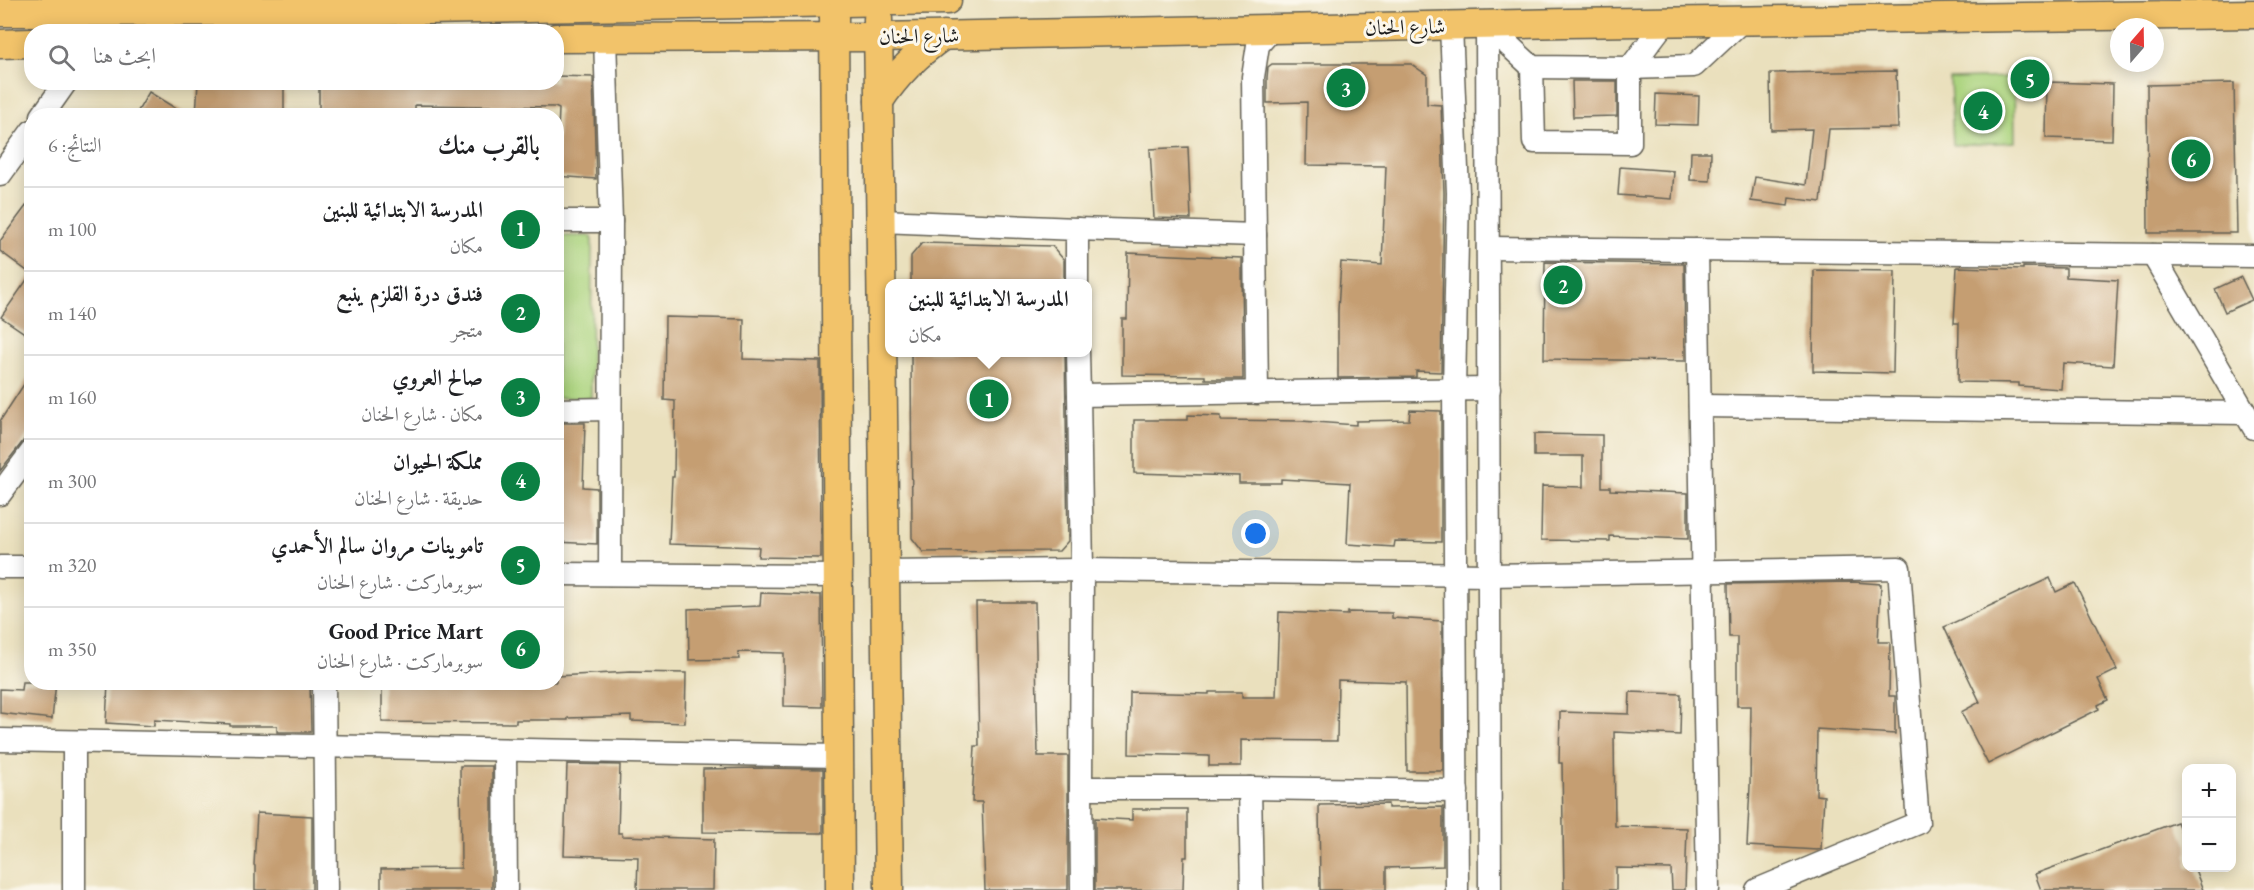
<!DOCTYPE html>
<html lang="ar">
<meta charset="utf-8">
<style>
body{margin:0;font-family:"EB Garamond",Amiri,serif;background:#f2f2f2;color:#202124;direction:rtl}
.controls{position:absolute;right:18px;bottom:18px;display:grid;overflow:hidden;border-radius:12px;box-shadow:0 3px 15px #0003}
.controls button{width:54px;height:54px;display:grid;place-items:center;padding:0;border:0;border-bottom:2px solid #e0e0e0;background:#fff;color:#202124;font:30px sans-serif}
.compass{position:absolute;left:2110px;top:18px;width:54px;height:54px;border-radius:50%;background:#fff;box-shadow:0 3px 15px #0003;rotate:20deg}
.you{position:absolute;left:1256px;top:534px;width:21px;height:21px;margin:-15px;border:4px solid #fff;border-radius:50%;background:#1a73e8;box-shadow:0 0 0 9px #1a73e833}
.badge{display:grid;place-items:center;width:39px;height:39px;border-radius:50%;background:#0b8043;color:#fff;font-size:20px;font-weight:700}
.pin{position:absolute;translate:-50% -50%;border:3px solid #fff;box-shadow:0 2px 6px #0006}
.popup{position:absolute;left:885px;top:279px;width:207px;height:78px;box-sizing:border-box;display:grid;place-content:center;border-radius:12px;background:#fff;filter:drop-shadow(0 2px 4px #0005);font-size:20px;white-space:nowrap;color:#757577}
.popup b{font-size:22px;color:#202124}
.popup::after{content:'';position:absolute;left:50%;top:100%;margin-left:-12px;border:12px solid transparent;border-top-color:#fff}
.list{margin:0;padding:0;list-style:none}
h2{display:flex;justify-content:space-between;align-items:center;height:78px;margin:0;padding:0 24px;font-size:26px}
h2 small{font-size:20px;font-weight:400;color:#757577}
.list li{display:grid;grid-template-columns:39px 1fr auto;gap:18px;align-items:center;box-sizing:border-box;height:84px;padding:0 24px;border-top:2px solid #e0e0e0}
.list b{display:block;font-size:22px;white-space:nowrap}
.list p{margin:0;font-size:20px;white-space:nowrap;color:#757577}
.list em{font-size:20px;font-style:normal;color:#757577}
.icon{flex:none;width:33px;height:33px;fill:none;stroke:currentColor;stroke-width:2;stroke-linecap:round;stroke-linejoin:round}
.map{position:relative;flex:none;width:2254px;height:890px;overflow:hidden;direction:ltr}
.search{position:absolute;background:#fff;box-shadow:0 3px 15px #0003;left:24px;top:24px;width:540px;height:66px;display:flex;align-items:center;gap:15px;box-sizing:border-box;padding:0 21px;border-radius:24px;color:#757577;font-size:22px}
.panel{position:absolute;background:#fff;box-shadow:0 3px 15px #0003;left:24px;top:108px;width:540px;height:582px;border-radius:24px;direction:rtl}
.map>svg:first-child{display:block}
</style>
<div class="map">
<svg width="2254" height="890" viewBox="0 0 2254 890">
<rect width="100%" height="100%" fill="#fbf7ec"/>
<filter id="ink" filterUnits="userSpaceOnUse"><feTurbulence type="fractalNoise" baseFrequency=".0167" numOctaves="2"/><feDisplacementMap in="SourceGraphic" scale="12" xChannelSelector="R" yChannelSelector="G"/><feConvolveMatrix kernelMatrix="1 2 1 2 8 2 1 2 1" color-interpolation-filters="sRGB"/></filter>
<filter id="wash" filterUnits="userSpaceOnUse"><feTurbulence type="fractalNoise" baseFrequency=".008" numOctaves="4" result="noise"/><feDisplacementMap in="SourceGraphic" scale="24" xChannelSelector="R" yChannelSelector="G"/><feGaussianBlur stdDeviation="1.35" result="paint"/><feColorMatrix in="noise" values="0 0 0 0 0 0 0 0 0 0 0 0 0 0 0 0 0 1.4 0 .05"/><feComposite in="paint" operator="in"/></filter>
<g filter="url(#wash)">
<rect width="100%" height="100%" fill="#eae0bd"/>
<g fill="#acd47f" stroke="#64784e" stroke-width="1.5">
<polygon points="2014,77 2015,142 1953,145 1950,79"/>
<polygon points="556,236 592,236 591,398 557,398"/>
</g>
<g id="blocks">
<g fill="#c59e72">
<polygon points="1272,64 1411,64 1427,75 1427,104 1441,105 1444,193 1441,372 1416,371 1416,377 1338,378 1338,310 1341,262 1382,265 1386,166 1306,165 1307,102 1267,103 1267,78 1268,67"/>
<polygon points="1896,71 1898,128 1829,129 1821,202 1789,198 1788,206 1751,201 1755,177 1806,185 1812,129 1771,130 1770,73"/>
<polygon points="556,76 593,77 596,179 556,176 559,109 555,107 415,105 415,116 370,116 370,113 319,112 319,82 556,82"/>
<polygon points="1572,81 1617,81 1617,116 1573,117"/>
<polygon points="198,82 284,82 284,116 196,116"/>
<polygon points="2047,82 2113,84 2112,140 2046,138"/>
<polygon points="2234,83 2237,233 2148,233 2147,85"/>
<polygon points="149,92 188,116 135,116"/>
<polygon points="1656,94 1699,96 1698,125 1655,124"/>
<polygon points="1188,147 1191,219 1154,218 1150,149"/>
<polygon points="1691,152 1711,152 1710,181 1690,180"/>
<polygon points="1620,167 1674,171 1672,199 1618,195"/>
<polygon points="32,198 32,338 1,317 31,274 0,251 0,241"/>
<polygon points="922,243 1052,246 1064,260 1064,284 911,284 911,256"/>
<polygon points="1128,253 1242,258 1243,379 1205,379 1205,376 1122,375 1122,319 1127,319"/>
<polygon points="1545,262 1684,264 1685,361 1544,359"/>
<polygon points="1957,267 2023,269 2023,267 2066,268 2066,277 2118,280 2113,366 2063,363 2061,389 2019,386 2019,383 1958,382 1959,323 1954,323"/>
<polygon points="1814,270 1895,271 1893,373 1813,371"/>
<polygon points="2241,277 2252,300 2225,312 2215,289"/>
<polygon points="665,317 744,319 743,359 820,361 821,558 758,557 759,547 669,544 672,477 674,477 675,401 664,400"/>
<polygon points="911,352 1065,352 1068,541 1059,551 923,552 912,538"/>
<polygon points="32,372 32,427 24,440 0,471 0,421"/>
<polygon points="1410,410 1441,411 1441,542 1395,541 1394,547 1347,544 1350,483 1281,479 1281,483 1239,483 1239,476 1134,473 1134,420 1188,420 1188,415 1221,416 1221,420 1301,421 1356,425 1356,421 1409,420"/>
<polygon points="556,423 585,423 583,487 597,488 597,544 556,542"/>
<polygon points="1534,434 1602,435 1602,487 1610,487 1610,490 1688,493 1688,539 1610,536 1610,541 1541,540 1542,486 1583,487 1583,456 1534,456"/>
<polygon points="2050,578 2056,592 2075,583 2117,670 2098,679 2108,700 2098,705 2099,709 1988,764 1961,712 1980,702 1944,627"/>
<polygon points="1854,582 1881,584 1878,642 1890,642 1889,696 1895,696 1895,734 1817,729 1816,795 1824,796 1821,849 1817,850 1747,846 1750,786 1751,706 1737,706 1737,637 1729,637 1728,584"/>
<polygon points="761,593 821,595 822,707 784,706 784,653 738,652 739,659 689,660 688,609 760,606"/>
<polygon points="976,602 1035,602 1038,756 1068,756 1068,890 985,890 982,802 972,802 975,746 979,746"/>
<polygon points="1279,612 1348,615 1348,612 1392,613 1392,618 1442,621 1443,771 1407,771 1406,682 1338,680 1337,741 1241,740 1241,766 1209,766 1209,756 1129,754 1130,692 1209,694 1209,692 1242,692 1242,697 1276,697"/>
<polygon points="631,672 686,673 685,723 631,721 631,716 568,718 568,720 516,720 516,723 382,722 382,682 556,682 556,676"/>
<polygon points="22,682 56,682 52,719 0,713 0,689 21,690"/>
<polygon points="108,682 310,682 311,732 277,732 277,726 230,726 230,724 154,720 154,726 106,723"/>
<polygon points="1630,692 1681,694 1680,735 1614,732 1615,826 1687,828 1685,890 1672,890 1671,869 1616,868 1616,890 1564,890 1562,763 1559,763 1560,712 1629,714"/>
<polygon points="567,764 620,765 618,833 622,833 622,836 714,839 713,890 637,890 638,857 564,855"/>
<polygon points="460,766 492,766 492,890 381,890 381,869 461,868"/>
<polygon points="761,768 823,769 823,833 703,832 703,769"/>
<polygon points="1388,804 1388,808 1443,807 1443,866 1386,868 1386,890 1320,890 1319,805"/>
<polygon points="1132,809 1187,809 1187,857 1184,857 1183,890 1095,890 1095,818 1132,820"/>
<polygon points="257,813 312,816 312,890 255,890 255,866 254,865"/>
<polygon points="2177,822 2187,846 2187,867 2194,867 2203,890 2041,890 2035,874"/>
</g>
</g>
</g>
<g filter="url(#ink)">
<use href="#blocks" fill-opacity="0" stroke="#646154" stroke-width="1.5"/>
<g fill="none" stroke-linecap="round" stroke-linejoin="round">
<defs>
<g id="minor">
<polyline points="1487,25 1490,890"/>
<polyline points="1487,25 1532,67 1630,68 1694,66 1742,21"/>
<polyline points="1451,26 1458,193 1454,390 1457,890"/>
<polyline points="605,38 611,221 610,574"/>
<polyline points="1532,67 1534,142 1630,143 1630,68 1665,22"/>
<polyline points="42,116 66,82"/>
<polyline points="0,175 32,131"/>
<polyline points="556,221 611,221"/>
<polyline points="881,221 1077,229 1077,284"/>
<polyline points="1077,229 1255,235"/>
<polyline points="1488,248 2254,256"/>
<polyline points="1697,250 1708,890"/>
<polyline points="2153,255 2254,428"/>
<polyline points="1078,352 1079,395 1489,389"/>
<polyline points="1257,393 1253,77 1258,45 1272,29"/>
<polyline points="1079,395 1082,570 1081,788"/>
<polyline points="1700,406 2245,413"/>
<polyline points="556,410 610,409"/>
<polyline points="0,494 32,451"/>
<polyline points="0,567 32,567"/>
<polyline points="884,572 1082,570 1489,575 1899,568 1918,823 1757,890"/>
<polyline points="556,574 838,576"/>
<polyline points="324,682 326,890"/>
<polyline points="0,740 839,756"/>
<polyline points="505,750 506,890"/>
<polyline points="74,890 74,742"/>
<polyline points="1082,890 1081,788 1250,788"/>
<polyline points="1252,890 1250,788 1457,791"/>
</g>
<g id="major">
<polyline points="0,12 378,11 947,0"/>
<polyline points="834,17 840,890"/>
<polyline points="878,19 889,890"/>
<polyline points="556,38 878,37 1567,23 2254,14"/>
<polyline points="0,44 32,43"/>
<path d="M 879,101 C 896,75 918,53 944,35"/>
</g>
</defs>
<use href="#minor" stroke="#646154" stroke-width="25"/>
<use href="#major" stroke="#646154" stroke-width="31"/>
<use href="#minor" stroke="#fff" stroke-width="22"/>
<use href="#major" stroke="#f2c36a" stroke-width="28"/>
</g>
</g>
<g text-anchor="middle" stroke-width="6" stroke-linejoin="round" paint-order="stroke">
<g font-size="21" fill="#1c1c1c" stroke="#fbf7ec">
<text transform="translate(1405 27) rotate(-1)" y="7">شارع الحنان</text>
<text transform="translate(919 36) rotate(-1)" y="7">شارع الحنان</text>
</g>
</g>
</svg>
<div class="controls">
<button>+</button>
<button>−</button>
</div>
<svg class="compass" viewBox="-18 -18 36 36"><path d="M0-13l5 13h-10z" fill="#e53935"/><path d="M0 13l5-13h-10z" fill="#757577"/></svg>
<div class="you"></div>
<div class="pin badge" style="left:989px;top:399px">1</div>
<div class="popup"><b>المدرسة الابتدائية للبنين</b>مكان</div>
<div class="pin badge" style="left:1563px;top:285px">2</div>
<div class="pin badge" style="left:1346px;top:88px">3</div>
<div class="pin badge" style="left:1983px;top:111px">4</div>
<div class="pin badge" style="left:2030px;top:79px">5</div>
<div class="pin badge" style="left:2191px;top:159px">6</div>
<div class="search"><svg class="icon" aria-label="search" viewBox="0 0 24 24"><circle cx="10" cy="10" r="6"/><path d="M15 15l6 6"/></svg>ابحث هنا</div>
<section class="panel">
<h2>بالقرب منك<small>النتائج: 6</small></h2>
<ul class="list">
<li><span class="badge">1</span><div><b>المدرسة الابتدائية للبنين</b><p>مكان</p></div><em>100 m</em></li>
<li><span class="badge">2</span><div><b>فندق درة القلزم ينبع</b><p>متجر</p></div><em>140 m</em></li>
<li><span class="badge">3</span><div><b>صالح العروي</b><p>مكان · شارع الحنان</p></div><em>160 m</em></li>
<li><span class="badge">4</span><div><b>مملكة الحيوان</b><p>حديقة · شارع الحنان</p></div><em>300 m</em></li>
<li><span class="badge">5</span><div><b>تاموينات مروان سالم الأحمدي</b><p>سوبرماركت · شارع الحنان</p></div><em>320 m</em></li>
<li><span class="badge">6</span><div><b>Good Price Mart</b><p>سوبرماركت · شارع الحنان</p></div><em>350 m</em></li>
</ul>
</section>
</div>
